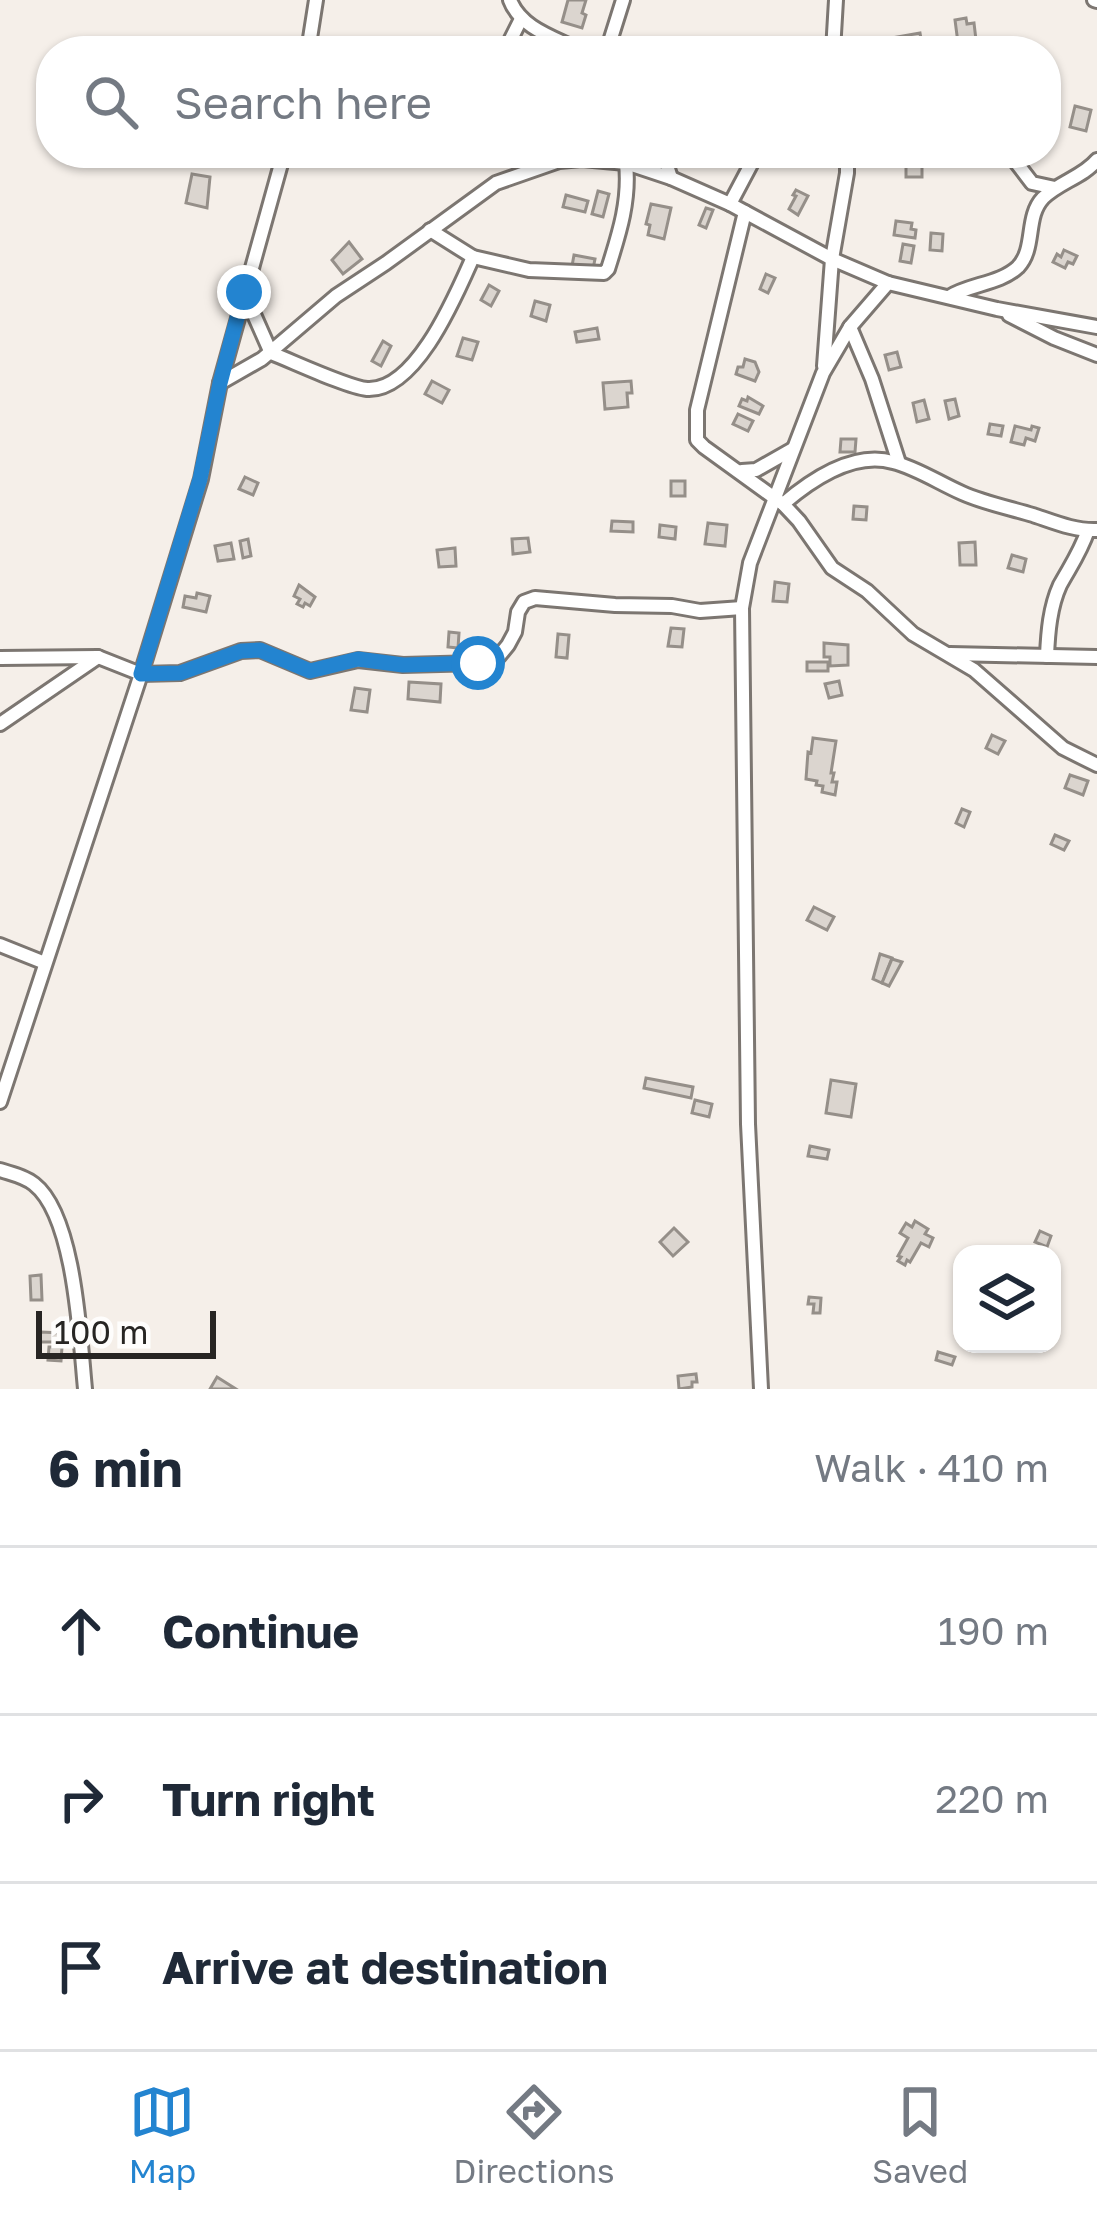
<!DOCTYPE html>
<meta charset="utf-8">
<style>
body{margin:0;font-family:"Golos Text",sans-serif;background:#f6f6f7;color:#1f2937}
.controls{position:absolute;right:36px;bottom:36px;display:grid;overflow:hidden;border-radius:24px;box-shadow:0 3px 9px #0004}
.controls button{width:108px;height:108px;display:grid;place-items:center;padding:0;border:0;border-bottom:3px solid #e0e1e3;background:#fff;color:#1f2937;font:60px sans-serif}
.scale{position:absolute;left:36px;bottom:30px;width:180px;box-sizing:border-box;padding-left:12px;border:6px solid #272523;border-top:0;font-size:33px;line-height:42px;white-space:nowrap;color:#272523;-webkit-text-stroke:9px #fefdfc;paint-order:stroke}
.stop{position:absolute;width:36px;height:36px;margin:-27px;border:9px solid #2384d0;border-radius:50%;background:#fff}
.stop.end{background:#2384d0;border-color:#fff;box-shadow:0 3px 12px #0008}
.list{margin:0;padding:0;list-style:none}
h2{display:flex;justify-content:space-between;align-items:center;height:156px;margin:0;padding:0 48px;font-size:51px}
h2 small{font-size:39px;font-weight:400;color:#747a83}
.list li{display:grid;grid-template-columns:78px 1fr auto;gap:36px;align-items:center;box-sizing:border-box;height:168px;padding:0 48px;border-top:3px solid #e0e1e3}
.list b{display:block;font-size:45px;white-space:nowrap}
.list em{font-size:39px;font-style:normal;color:#747a83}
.icon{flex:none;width:66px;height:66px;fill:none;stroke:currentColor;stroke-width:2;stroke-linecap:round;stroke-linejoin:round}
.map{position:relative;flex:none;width:1097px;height:1389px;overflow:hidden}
.search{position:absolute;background:#fff;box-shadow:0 3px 9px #0004;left:36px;right:36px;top:36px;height:132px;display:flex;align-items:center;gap:30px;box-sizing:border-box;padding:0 42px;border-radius:48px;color:#747a83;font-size:45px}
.sheet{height:660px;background:#fff}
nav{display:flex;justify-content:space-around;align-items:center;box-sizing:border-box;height:168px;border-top:3px solid #e0e1e3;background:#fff;font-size:33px;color:#747a83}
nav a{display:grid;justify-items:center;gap:6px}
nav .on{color:#2384d0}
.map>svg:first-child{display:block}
</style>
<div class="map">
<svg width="1097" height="1389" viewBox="0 0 1097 1389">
<rect width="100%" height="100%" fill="#f5efe9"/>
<g fill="#dbd5cf" stroke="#958f89" stroke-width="3">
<polygon points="568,0 586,0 582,13 586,15 582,28 562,22"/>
<polygon points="966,18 967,24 974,23 976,40 958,43 955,20"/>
<polygon points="920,33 923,51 888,51 886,39"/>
<polygon points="1075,106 1091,110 1086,131 1070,127"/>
<polygon points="1047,112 1059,115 1055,131 1046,129"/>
<rect x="906" y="162" width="16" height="15"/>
<polygon points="192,174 210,177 207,208 186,203"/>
<polygon points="796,190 808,196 798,215 789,209 796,196 793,195"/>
<polygon points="598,191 609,194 603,217 592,214"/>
<polygon points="566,195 588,201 585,212 563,207"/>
<polygon points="651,204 671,208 664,239 648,235 650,225 646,224"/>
<polygon points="706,208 713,210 706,228 699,225"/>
<polygon points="896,221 912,223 911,229 916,230 915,238 894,235"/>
<polygon points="931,233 943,234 942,251 930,250"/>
<polygon points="349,242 362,259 343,274 332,260"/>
<polygon points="903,244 914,246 911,263 900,261"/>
<polygon points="1064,250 1077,256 1073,264 1068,262 1065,268 1053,262 1057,254 1061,257"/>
<polygon points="574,255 595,259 593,269 572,266"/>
<polygon points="766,274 775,278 768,293 760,289"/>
<polygon points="489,285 499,291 491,306 481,300"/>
<polygon points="535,301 550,305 546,321 531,316"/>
<polygon points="597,328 599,339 577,342 575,332"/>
<polygon points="463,338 478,342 472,360 457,356"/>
<polygon points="383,341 391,346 381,366 372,361"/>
<polygon points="897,352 901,367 889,370 885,355"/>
<polygon points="745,359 755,362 759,372 755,381 736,374 738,367 743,367"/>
<polygon points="432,381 449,390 442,403 425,394"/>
<polygon points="631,381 632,393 627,393 628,407 605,409 603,383"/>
<polygon points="748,397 763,406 759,414 739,406 742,399 747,401"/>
<polygon points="955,399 959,416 949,419 945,401"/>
<polygon points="924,400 929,419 917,422 913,403"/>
<polygon points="738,414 753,421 748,431 733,424"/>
<polygon points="990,424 1003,426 1001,436 988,434"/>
<polygon points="1015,426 1031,430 1032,426 1039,428 1035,441 1026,438 1024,445 1011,442"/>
<polygon points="841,439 856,439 855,452 840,452"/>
<polygon points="245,477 258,483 253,495 239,489"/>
<rect x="671" y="481" width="14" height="15"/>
<polygon points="854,506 867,507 866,520 853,519"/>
<polygon points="612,521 633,522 633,532 611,531"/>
<polygon points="708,523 727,525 725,546 705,544"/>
<polygon points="660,525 676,527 675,539 659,537"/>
<polygon points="528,538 530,552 513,554 512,539"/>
<polygon points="248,539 251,556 243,558 240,541"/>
<polygon points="975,542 976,565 960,565 959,543"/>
<polygon points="231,543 234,559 218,561 215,546"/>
<polygon points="455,548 456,566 439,567 437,550"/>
<polygon points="1012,555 1026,559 1023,572 1008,568"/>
<polygon points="775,582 789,584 787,602 773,601"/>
<polygon points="299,585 315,597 310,606 305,603 303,607 297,604 300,599 294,596"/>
<polygon points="197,593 210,596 206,612 183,607 185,596 196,598"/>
<polygon points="671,628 684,629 682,647 668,646"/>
<polygon points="449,632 459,633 458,648 448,647"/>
<polygon points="558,634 569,635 567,658 556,657"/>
<polygon points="824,643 848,645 848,665 830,666 830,657 824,657"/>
<rect x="807" y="662" width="21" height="9"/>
<polygon points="839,681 842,695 829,698 825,684"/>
<polygon points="409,682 441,684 440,702 408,699"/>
<polygon points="355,688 370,690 367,712 351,710"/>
<polygon points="992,735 1005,741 998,754 986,748"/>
<polygon points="813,738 836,741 831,773 834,773 832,782 837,782 835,795 822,792 823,786 816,785 817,781 806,779 808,752 811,753"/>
<polygon points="1070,775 1088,781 1083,795 1065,788"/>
<polygon points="962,809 970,812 964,827 956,823"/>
<polygon points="1055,835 1069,841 1064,850 1051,844"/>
<polygon points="814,907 834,917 827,930 807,920"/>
<polygon points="880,954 892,958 882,983 873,979"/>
<polygon points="892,959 902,962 889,986 882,983"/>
<polygon points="646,1078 693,1087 691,1098 644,1088"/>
<polygon points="831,1080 856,1084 851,1117 826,1113"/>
<polygon points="695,1100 712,1104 709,1117 692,1113"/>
<polygon points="810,1146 829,1150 827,1159 808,1156"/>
<polygon points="915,1221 928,1229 925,1234 933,1238 929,1247 921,1243 910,1262 907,1260 905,1265 898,1261 901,1257 898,1256 908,1238 900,1233 906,1223 912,1227"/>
<polygon points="674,1228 688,1242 673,1256 660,1242"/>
<polygon points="1040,1231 1051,1236 1047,1247 1035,1242"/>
<polygon points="41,1275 42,1300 31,1300 30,1276"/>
<polygon points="809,1297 821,1298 820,1313 813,1313 814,1304 808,1304"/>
<polygon points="40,1332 62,1333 62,1342 40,1342"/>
<polygon points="49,1347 62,1347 61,1361 48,1360"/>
<polygon points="938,1352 955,1357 952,1365 936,1360"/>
<polygon points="696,1374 697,1382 692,1382 692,1387 679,1389 678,1376"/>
<polygon points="217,1377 236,1389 210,1389"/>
</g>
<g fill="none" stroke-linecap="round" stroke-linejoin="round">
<defs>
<g id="minor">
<path d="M 510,0 C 521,29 556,38 581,51"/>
<polyline points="1094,0 1097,1"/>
<polyline points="308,51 316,0"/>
<polyline points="505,51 521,19"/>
<polyline points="607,51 623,0"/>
<polyline points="833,51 836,0"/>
<polyline points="663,153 671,178"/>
<polyline points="1009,153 1032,183 1055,188"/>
<polyline points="730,204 757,153"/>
<path d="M 745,212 L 697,410 L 697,440 L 704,447 L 783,504 C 811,480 854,451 893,462 C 917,468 939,483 962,493 C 984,503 1010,508 1033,515 C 1054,522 1075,531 1097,530"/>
<path d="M 430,230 L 473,257 L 529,270 L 604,273 L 608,269 C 619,234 630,201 626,163"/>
<path d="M 244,292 L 271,353 C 292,361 347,387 367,389 C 416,392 456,295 473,257"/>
<path d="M 949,297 C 969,284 1000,284 1018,267 C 1036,248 1025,217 1043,198 C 1059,182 1083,177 1097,160"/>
<polyline points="1009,315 1054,338 1097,355"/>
<polyline points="850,327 872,379 899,463"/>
<polyline points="824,366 832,259 847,173 847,153"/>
<polyline points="220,383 262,359 336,296 386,263 496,183 559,161 582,159 626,163 671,178 730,204 832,259 888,283 997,309 1097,327"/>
<polyline points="742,471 756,470 793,449"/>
<polyline points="783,504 799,521 832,568 867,591 913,634 974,670 1063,748 1097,765"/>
<polyline points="950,654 1097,657"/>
<path d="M 1047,656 C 1048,632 1050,607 1060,585 C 1071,565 1080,553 1088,530"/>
<polyline points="0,658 98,657 141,674 180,673 241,651 260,650 310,671 358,660 403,665 478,663 499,656 508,645 515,632 518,612 524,602 535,598 615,605 672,606 700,611 742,608"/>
<polyline points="0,724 98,657"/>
<polyline points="0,945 45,963"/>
<polyline points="0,1102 141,674 201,479 220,383 284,153"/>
<path d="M 0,1170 C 12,1174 24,1176 34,1184 C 75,1216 80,1339 85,1389"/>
<polyline points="761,1389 748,1124 742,608 750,563 823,373 850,327 888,283"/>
</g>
</defs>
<use href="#minor" stroke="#7c7671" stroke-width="18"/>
<use href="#minor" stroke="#fff" stroke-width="12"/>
</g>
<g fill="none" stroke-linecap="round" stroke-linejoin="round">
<polyline stroke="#2384d0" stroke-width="15" points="244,292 220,383 200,479 141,674 180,673 241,651 260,650 310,671 358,659 403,665 478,663"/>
</g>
</svg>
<div class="controls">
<button><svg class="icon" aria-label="layers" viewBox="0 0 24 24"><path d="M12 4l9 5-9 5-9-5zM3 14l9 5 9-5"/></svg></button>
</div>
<div class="scale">100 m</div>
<div class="stop" style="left:478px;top:663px"></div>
<div class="stop end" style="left:244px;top:292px"></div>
<div class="search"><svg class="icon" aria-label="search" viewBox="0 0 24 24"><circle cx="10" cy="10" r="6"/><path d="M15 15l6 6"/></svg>Search here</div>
</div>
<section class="sheet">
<h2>6 min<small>Walk · 410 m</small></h2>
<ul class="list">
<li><svg class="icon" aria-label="ahead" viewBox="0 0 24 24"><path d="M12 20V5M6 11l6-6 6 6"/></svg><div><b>Continue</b></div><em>190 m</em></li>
<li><svg class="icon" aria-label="right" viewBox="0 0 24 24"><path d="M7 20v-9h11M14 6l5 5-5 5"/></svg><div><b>Turn right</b></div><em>220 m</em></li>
<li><svg class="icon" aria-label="arrive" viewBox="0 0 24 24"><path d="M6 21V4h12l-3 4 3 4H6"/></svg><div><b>Arrive at destination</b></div></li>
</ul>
</section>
<nav>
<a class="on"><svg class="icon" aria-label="map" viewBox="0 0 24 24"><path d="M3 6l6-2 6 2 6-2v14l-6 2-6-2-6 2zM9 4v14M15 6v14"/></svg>Map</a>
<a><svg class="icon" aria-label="directions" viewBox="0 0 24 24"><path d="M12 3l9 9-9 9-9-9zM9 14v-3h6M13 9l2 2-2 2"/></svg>Directions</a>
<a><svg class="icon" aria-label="saved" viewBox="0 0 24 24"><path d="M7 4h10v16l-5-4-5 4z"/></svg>Saved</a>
</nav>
